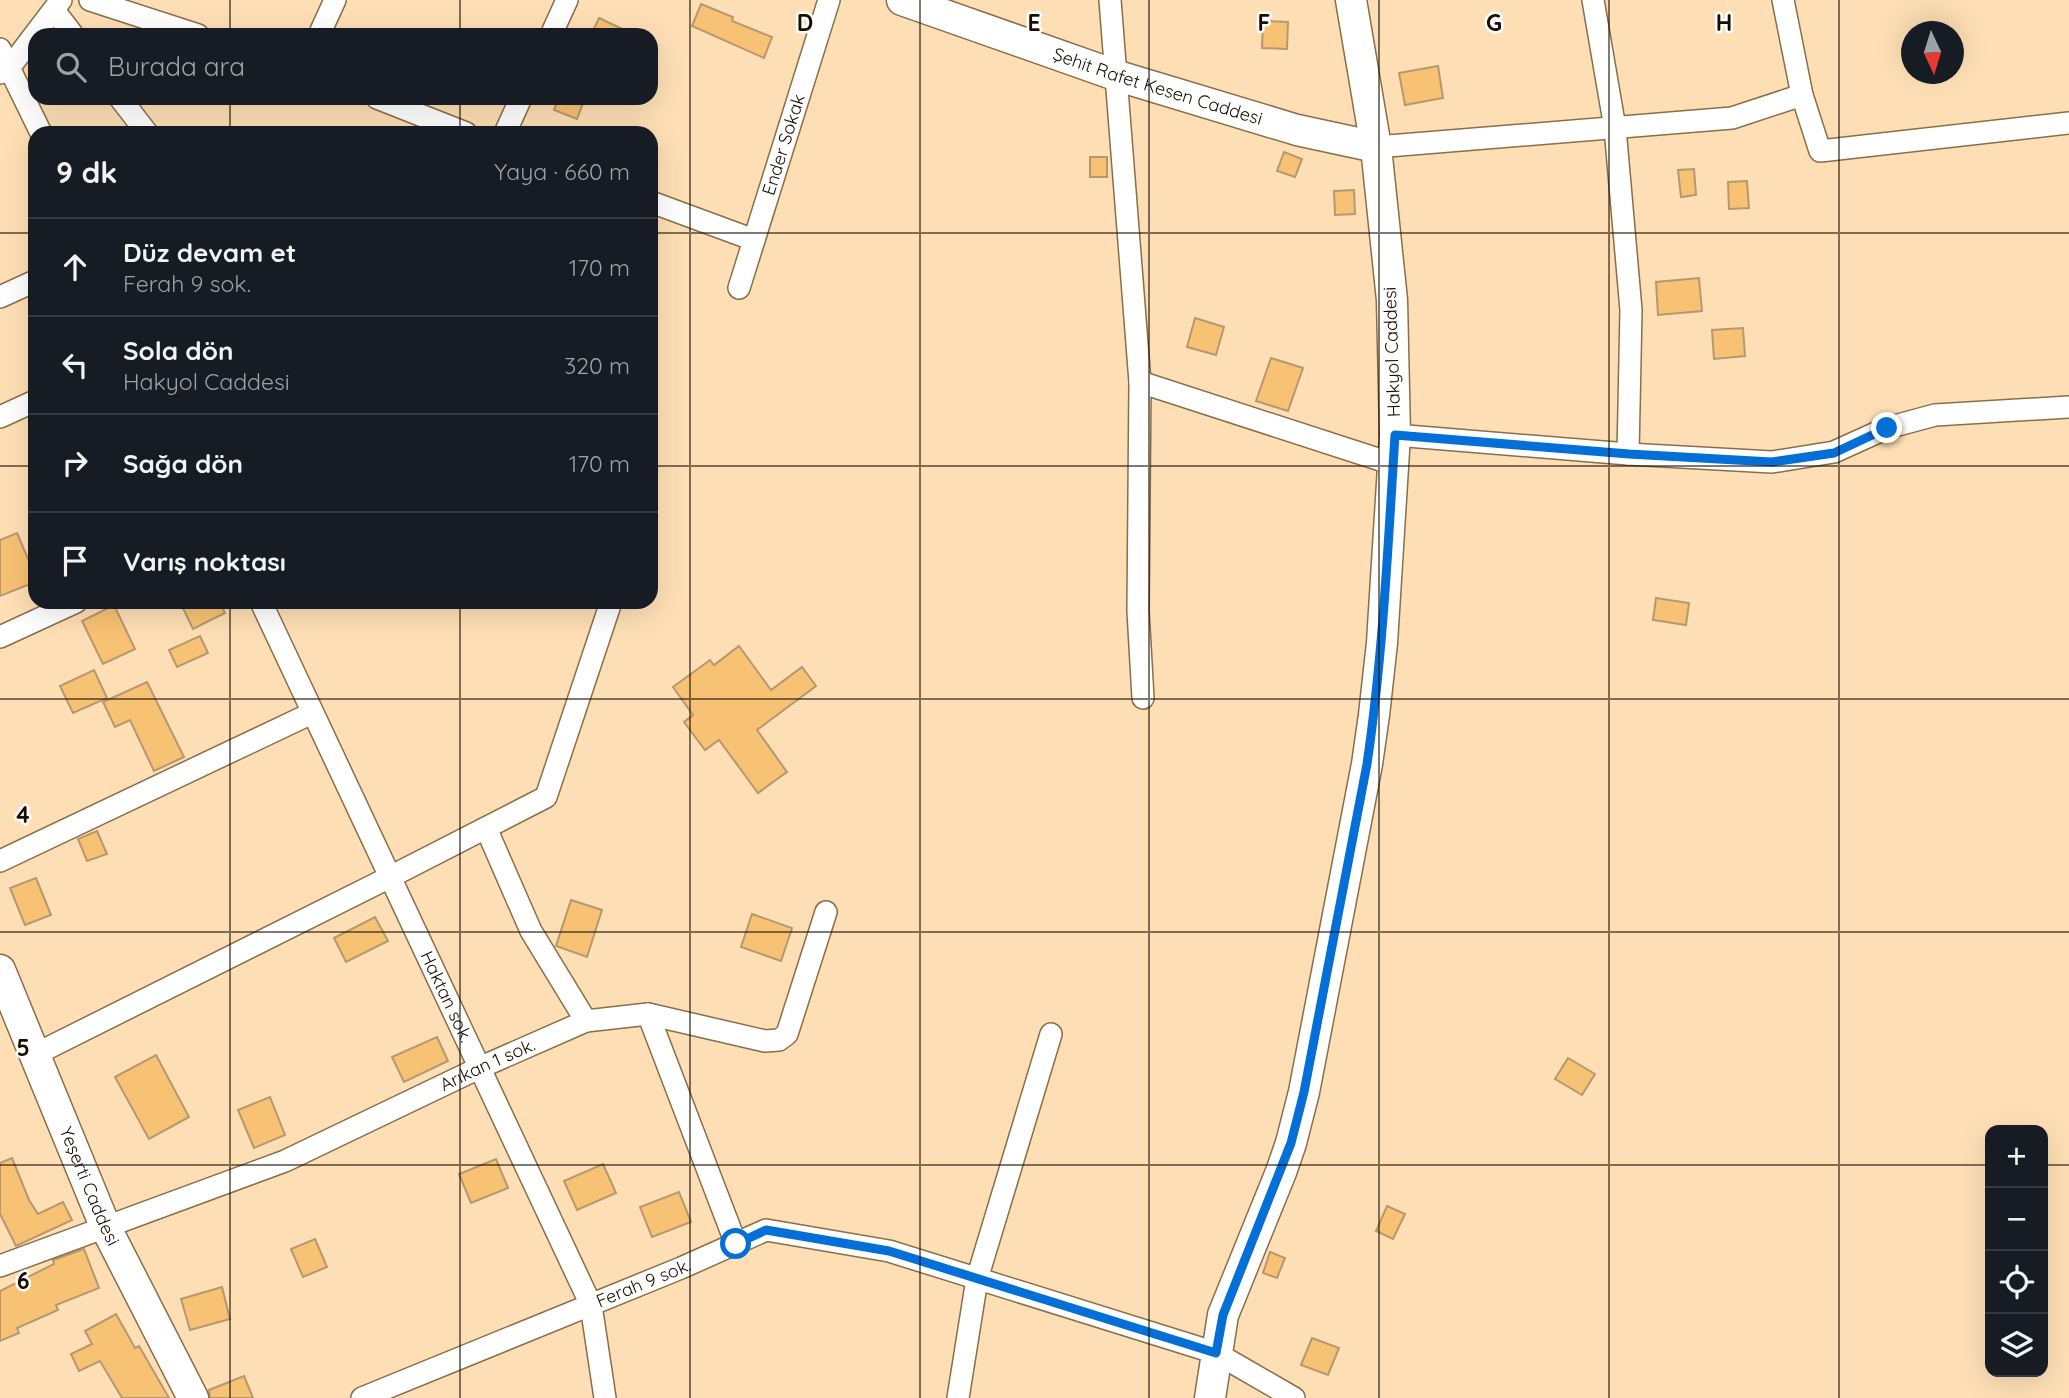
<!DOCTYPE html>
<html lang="tr">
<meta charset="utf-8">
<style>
body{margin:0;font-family:Quicksand,sans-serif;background:#242831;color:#f1f3f6}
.controls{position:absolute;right:21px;bottom:21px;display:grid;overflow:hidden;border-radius:14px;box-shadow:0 7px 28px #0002}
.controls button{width:63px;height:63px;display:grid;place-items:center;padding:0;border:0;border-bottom:2px solid #363941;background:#171b24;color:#f1f3f6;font:35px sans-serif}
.compass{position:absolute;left:1901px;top:21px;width:63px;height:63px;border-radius:50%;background:#171b24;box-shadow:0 7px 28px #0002;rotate:176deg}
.stop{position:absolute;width:21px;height:21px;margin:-16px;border:5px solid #046fd7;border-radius:50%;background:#fff}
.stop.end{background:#046fd7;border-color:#fff;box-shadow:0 2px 7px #0008}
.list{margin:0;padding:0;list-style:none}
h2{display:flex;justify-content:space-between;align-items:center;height:91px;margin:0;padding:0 28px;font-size:30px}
h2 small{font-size:23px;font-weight:400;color:#9ea1a6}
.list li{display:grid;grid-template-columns:46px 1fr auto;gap:21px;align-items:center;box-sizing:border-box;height:98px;padding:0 28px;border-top:2px solid #363941}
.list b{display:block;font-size:26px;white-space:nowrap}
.list p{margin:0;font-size:23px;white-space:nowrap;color:#9ea1a6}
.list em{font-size:23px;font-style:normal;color:#9ea1a6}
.icon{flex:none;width:38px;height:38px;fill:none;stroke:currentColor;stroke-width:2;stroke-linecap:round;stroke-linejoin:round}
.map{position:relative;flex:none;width:2069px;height:1398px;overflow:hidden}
.search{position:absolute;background:#171b24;box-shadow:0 7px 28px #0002;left:28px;top:28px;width:630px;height:77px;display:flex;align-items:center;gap:18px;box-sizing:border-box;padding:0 24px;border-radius:21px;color:#9ea1a6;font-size:26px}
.panel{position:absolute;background:#171b24;box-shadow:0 7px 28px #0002;left:28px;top:126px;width:630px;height:483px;border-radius:21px}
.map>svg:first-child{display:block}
</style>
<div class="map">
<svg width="2069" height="1398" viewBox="0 0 2069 1398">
<rect width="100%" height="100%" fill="#fedfb5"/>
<g fill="#f8c274" stroke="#b59870" stroke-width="2">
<polygon points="701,4 733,17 732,21 772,37 764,58 692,26"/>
<polygon points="599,18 635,35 591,35"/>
<polygon points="1263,21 1288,22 1287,49 1262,48"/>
<polygon points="1438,66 1443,98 1405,105 1399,73"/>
<polygon points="558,98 570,98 583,103 577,119 554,110"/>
<polygon points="1284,152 1302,159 1295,177 1277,171"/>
<rect x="1090" y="157" width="17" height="20"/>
<polygon points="1694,169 1696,195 1681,197 1678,170"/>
<polygon points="1747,181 1749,208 1729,209 1728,182"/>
<polygon points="1354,190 1355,214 1335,215 1334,191"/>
<polygon points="1699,278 1702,311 1658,315 1656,282"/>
<polygon points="1195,318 1224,327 1216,355 1187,347"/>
<polygon points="1743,328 1745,356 1714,359 1712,330"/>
<polygon points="1271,358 1303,368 1288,411 1256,401"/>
<polygon points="17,533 35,575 35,582 0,596 0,540"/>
<polygon points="1656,598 1689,603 1686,625 1653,620"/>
<polygon points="180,602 220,602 225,613 193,629"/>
<polygon points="114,605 135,649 103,664 82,621"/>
<polygon points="200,636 208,653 177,667 169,650"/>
<polygon points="739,646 771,690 802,667 816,686 757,730 787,772 758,793 719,740 705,750 684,722 693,715 673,687 710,660 714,665"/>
<polygon points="94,670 107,698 73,713 60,686"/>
<polygon points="147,682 184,757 154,771 130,720 115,727 103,702"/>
<polygon points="97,831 107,854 87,861 78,839"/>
<polygon points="36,878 51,915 25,925 10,888"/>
<polygon points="571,900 602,910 587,957 556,946"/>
<polygon points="752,914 792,928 781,961 741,947"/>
<polygon points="375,917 388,941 346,962 334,938"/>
<polygon points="437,1037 448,1061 404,1082 392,1057"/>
<polygon points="156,1055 189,1117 149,1139 115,1077"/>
<polygon points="1568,1058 1595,1074 1582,1095 1555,1079"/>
<polygon points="270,1097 285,1135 254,1148 238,1110"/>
<polygon points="12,1158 29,1200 38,1214 63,1202 72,1220 16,1246 0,1214 0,1163"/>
<polygon points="496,1159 508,1188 471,1203 459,1174"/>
<polygon points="603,1164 616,1193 577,1210 564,1181"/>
<polygon points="679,1192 691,1222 652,1237 640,1207"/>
<polygon points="1387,1206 1405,1214 1393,1239 1376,1231"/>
<polygon points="315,1239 327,1267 303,1277 291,1249"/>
<polygon points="84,1249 99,1288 56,1305 58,1310 17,1328 19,1333 0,1341 0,1291 54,1264 53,1260"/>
<polygon points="1270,1252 1285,1258 1277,1278 1263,1273"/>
<polygon points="222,1287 230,1319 190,1330 181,1299"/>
<polygon points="116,1314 135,1348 139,1346 169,1398 122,1398 100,1361 79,1371 71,1354 92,1344 85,1331"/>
<polygon points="1312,1338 1339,1348 1328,1375 1301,1365"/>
<polygon points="244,1376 253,1398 210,1398 209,1390"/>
</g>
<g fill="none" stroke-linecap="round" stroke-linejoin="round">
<defs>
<g id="street">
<polyline points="90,0 198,35"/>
<polyline points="1110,0 1140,382 1393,464"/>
<polyline points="1593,0 1615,128 1631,310 1628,454"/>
<polyline points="1783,0 1802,95 1820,151 2069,123"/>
<polyline points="54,10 73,35"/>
<polyline points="319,35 335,0"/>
<polyline points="551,35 567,0"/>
<polyline points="0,49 41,133"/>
<polyline points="0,73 10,67 61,0"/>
<polyline points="120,98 147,133"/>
<polyline points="377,98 466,133"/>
<polyline points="505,133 521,98"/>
<polyline points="1376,147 1732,118 1802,95"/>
<polyline points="651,202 754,240"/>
<path id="s1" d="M 739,288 L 829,0"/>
<polyline points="0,297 35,281"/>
<polyline points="1140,382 1138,611 1143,698"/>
<polyline points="0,417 35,401"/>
<polyline points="1395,435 1628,454 1772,462 1834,452 1887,428 1935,415 2069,407"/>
<path id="s2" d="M 261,602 L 591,1305 L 605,1398"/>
<polyline points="0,637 76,602"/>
<polyline points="486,828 531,931 586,1021"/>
<polyline points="0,861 312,713"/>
<polyline points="648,1014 765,1041 779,1040 787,1034 826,912"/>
<polyline points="34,1055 390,877 546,797 611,602"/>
<path id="s3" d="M 0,1266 L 285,1161 L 479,1068 L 586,1021 L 648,1014 L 736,1244"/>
<path id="s4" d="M 362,1398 L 681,1268 L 766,1230 L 889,1251 L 1216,1353 L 1294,1398"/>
<polyline points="958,1398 977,1279 1051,1034"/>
</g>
<g id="secondary">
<path id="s5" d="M 902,0 L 1118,76 L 1297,130 L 1376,147"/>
<path id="s6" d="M 0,970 L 105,1226 L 193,1398"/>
<polyline points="1210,1398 1223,1315 1281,1172 1291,1143 1304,1092 1367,764 1374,715 1382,643 1395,435 1392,300 1376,147 1351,0"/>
</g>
</defs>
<use href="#street" stroke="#8a6e47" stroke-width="24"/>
<use href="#secondary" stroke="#8a6e47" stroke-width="33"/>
<use href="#street" stroke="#fff" stroke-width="21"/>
<use href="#secondary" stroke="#fff" stroke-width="30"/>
</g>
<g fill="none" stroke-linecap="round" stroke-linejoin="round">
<path stroke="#046fd7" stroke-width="9" d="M 736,1244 L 766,1230 L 889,1251 L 1216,1353 L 1223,1315 L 1291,1143 L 1304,1092 L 1367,764 C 1383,655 1388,545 1395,435 L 1629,454 L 1772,462 L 1834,453 L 1887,428"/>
</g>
<path fill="none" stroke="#170d01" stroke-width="2" stroke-opacity="0.55" d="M 230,0 L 230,35M 460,0 L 460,35M 690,0 L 690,1398M 920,0 L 920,1398M 1149,0 L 1149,1398M 1379,0 L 1379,1398M 1609,0 L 1609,1398M 1839,0 L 1839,1398M 230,98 L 230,133M 460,98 L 460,133M 0,233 L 35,233M 651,233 L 2069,233M 0,466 L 35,466M 651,466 L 2069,466M 230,602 L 230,1398M 460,602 L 460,1398M 0,699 L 2069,699M 0,932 L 2069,932M 0,1165 L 1990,1165M 2043,1165 L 2069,1165"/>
<g text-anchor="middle" stroke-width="5" stroke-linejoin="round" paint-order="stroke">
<g font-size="18" fill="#170d01" stroke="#fff">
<text dy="6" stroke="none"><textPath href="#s5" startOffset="270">Şehit Rafet Kesen Caddesi</textPath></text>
<text dy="6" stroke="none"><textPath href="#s1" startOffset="150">Ender Sokak</textPath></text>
<text transform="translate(1392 352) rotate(-92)" y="6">Hakyol Caddesi</text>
<text dy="6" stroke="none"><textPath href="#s2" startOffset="436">Haktan sok.</textPath></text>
<text dy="6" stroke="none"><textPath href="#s3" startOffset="528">Arıkan 1 sok.</textPath></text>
<text dy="6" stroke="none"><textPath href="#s6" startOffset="234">Yeşerti Caddesi</textPath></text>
<text dy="6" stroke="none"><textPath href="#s4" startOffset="304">Ferah 9 sok.</textPath></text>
</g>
</g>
<g font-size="23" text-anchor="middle" font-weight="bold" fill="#170d01" stroke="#fff" stroke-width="5" stroke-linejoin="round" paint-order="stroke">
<text x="805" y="31">D</text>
<text x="1034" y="31">E</text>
<text x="1264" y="31">F</text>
<text x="1494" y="31">G</text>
<text x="1724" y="31">H</text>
<text x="23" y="823">4</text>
<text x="23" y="1056">5</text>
<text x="23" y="1289">6</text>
</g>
</svg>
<div class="controls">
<button>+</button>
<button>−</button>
<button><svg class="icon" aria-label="locate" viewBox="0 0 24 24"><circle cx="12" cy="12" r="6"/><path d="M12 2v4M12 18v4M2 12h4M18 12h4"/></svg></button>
<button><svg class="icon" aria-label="layers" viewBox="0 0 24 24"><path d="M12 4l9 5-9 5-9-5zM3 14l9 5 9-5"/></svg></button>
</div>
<svg class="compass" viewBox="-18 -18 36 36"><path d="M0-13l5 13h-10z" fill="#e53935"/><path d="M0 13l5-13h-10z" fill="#9ea1a6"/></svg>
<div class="stop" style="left:736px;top:1244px"></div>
<div class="stop end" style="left:1887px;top:428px"></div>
<div class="search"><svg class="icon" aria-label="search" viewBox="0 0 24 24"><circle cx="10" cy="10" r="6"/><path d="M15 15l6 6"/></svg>Burada ara</div>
<section class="panel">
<h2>9 dk<small>Yaya · 660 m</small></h2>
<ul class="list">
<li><svg class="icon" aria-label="ahead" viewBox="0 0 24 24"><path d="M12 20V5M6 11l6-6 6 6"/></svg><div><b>Düz devam et</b><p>Ferah 9 sok.</p></div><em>170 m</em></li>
<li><svg class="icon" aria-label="left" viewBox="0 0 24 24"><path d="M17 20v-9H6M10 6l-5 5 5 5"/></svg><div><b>Sola dön</b><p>Hakyol Caddesi</p></div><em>320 m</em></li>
<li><svg class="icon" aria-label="right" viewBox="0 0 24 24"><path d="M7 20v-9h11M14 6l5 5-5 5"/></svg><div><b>Sağa dön</b></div><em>170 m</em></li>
<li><svg class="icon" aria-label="arrive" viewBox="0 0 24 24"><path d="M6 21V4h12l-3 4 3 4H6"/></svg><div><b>Varış noktası</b></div></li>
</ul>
</section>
</div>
